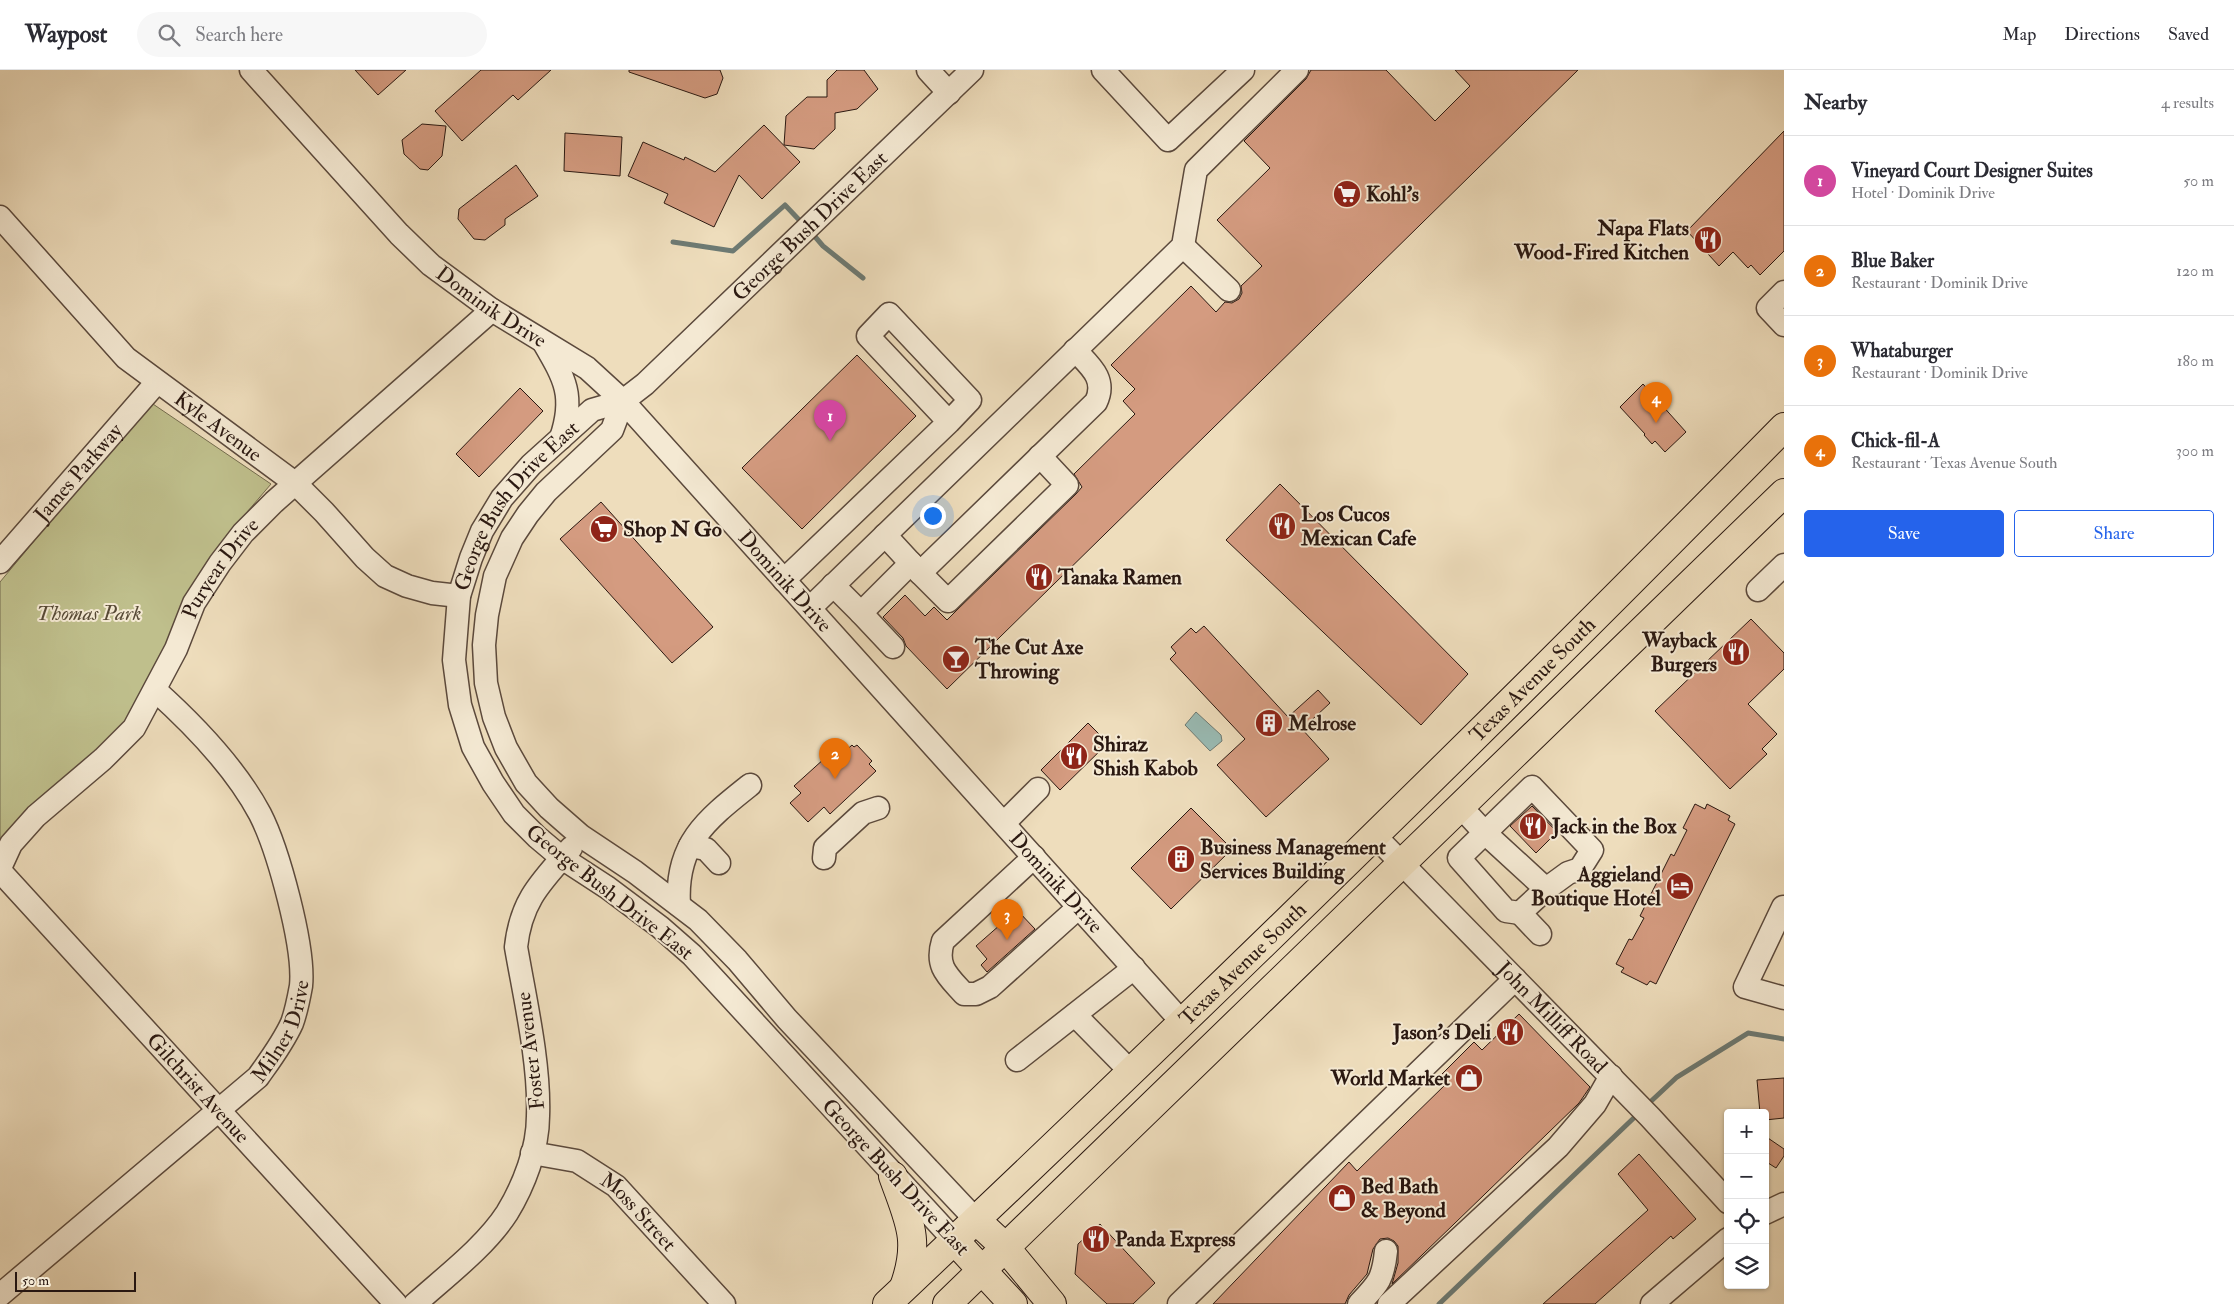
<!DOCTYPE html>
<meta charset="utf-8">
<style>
body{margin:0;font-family:"IM FELL Double Pica",serif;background:#f7f7f7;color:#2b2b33}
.controls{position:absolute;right:15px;bottom:15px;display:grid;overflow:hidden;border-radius:5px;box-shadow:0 1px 4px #0004}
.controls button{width:45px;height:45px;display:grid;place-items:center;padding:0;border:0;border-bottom:1px solid #e1e1e2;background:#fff;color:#2b2b33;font:25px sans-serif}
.scale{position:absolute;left:15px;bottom:12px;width:121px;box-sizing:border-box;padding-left:5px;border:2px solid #2a1811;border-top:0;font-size:14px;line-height:18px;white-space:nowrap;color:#2a1811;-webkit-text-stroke:4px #f4e9d3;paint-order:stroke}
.you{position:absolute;left:932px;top:445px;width:18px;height:18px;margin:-12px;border:4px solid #fff;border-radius:50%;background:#1a73e8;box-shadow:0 0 0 8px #1a73e833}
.badge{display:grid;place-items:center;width:32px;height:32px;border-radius:50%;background:#2563eb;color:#fff;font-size:16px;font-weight:700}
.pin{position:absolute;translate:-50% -41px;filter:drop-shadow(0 1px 2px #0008)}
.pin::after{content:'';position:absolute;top:26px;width:18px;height:15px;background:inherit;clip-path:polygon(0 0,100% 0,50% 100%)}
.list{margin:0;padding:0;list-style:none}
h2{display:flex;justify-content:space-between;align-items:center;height:65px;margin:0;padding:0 20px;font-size:21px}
h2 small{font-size:16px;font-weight:400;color:#7c7c81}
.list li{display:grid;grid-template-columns:32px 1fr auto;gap:15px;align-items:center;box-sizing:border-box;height:90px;padding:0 20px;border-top:1px solid #e1e1e2}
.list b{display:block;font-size:19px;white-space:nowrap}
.list p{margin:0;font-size:16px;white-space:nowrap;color:#7c7c81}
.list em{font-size:16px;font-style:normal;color:#7c7c81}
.actions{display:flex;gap:10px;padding:15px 20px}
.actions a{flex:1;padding:11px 0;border:1px solid #2563eb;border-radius:5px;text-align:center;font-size:18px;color:#2563eb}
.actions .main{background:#2563eb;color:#fff}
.icon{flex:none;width:28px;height:28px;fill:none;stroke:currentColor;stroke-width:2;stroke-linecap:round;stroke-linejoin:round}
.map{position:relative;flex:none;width:1784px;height:1234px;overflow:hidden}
header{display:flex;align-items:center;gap:30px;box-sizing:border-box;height:70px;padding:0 25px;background:#fff;border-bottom:1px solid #e1e1e2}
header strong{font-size:24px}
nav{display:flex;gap:28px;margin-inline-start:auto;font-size:18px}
.search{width:350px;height:45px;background:#f7f7f7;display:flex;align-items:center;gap:12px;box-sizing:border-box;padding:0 18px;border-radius:28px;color:#7c7c81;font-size:19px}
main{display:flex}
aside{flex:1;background:#fff}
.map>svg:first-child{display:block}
</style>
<header>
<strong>Waypost</strong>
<div class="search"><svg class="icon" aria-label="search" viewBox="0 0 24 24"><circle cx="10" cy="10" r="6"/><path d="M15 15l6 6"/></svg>Search here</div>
<nav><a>Map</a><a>Directions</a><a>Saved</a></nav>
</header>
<main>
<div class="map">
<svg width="1784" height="1234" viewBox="0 0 1784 1234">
<rect width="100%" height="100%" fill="#eeddbc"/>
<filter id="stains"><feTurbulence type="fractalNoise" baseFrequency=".004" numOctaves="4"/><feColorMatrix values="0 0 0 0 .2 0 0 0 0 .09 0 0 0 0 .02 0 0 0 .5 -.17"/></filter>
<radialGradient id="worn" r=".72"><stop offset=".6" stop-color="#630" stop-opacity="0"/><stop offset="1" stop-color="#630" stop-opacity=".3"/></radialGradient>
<polygon fill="#bfbf8c" stroke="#746c4e" points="150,332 271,414 224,469 127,655 0,785 0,512"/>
<polygon fill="#99bbb4" stroke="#6d7a73" points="1196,642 1221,665 1222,671 1210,681 1185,655"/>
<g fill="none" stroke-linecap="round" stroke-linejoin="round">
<g stroke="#6d7a73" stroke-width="5">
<polyline points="811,162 823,176 863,208"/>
<polyline points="673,172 733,181 785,135 803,154"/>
<polyline points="1647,1035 1677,1007 1748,963 1784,969"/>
<polyline points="1439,1234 1639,1043"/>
</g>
</g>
<g fill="#d49b80" stroke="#2a1811">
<polygon points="355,0 406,0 378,25"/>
<polygon points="481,0 551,0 518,30 513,25 462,71 435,41"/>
<polygon points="629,0 720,0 723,8 717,24 705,28 629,2"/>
<polygon points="837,0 864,0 878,19 857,39 835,43 835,59 814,79 784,75 786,46 807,27 827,27 827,10"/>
<polygon points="1311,0 1386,0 1435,51 1470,16 1455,0 1578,0 947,619 906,576 903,568 883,547 905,525 925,546 934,537 947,550 957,540 1076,424 1082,417 1074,404 1135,344 1123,331 1135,319 1111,295 1191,216 1216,242 1225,232 1232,233 1239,229 1242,223 1241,216 1262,196 1217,150 1270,98 1244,71 1306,9"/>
<polygon points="422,54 446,56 442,86 428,100 420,99 404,84 402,70"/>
<polygon points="764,55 800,92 762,129 739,105 714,157 664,133 668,124 628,106 643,72 684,90 685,87 715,102"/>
<polygon points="1784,61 1784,181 1760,205 1751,195 1748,198 1733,182 1719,196 1687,161"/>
<polygon points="565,63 622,67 620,106 564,101"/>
<polygon points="516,95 538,126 505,149 505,155 485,170 474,169 458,149 459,139"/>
<polygon points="857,285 916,346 802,459 742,398"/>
<polygon points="1643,314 1686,362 1665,382 1655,371 1652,374 1644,365 1645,364 1620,337"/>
<polygon points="520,318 543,341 479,407 456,384"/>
<polygon points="1280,414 1468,604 1421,655 1226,470"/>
<polygon points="601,432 713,557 672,593 560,469"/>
<polygon points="1751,549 1784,583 1784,599 1748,634 1777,664 1762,679 1767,684 1730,719 1655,641"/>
<polygon points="1204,556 1288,647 1318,620 1330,633 1302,659 1329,689 1266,747 1217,695 1245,669 1170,589 1176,583 1171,577 1191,558 1196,563"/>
<polygon points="1088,653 1108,673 1060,720 1041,700"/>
<polygon points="852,675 854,677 857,675 872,691 869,694 876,701 830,744 824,737 808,752 790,733 801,723 794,716 825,688 831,694"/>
<polygon points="1695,734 1705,739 1707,734 1730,746 1728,750 1735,754 1656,914 1650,911 1647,915 1621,902 1624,898 1616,894 1629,869 1632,870 1644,848 1640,846 1671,784 1674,786 1687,760 1683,758"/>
<polygon points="1532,736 1557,762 1536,783 1510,756"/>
<polygon points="1191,738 1232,779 1171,839 1131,798"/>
<polygon points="1017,840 1035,859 987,902 981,895 987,889 976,876"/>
<polygon points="1519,944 1590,1017 1579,1033 1423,1184 1392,1214 1398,1193 1398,1176 1394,1171 1388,1168 1380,1169 1373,1179 1367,1204 1349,1225 1345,1234 1213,1234 1349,1092 1357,1101 1448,1012 1441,1005 1474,972 1482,980"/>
<polygon points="1784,1008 1784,1048 1765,1050 1765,1043 1760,1043 1757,1010"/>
<polygon points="1765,1066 1784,1079 1784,1086 1776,1098 1765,1091"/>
<polygon points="1639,1084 1696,1149 1673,1169 1671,1166 1595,1234 1543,1234 1648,1140 1618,1104"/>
<polygon points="1100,1154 1155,1213 1133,1234 1107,1234 1075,1204 1078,1174"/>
</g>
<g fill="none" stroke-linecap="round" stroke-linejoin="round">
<defs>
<g id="minor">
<path id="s1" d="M 251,0 L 399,164 L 431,195 L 492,240 L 587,298 L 623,331 L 1182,952"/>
<polyline points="928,0 949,23"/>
<polyline points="1103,0 1168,70 1243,0"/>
<path id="s2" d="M 0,147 L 126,288 L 295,413 L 324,442 L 365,488 L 385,506 L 407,516 L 432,523 L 459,526"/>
<polyline points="1183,176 1229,220"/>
<polyline points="1784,222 1768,238 1784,255"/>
<path d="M 544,273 C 565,309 575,326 561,368"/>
<polyline points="623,331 612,360 546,422 528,444 512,468 495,506 487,545 484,575 486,613 494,647 506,678 526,713 549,738 581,766 635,802 698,850 737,890 787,949 976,1150"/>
<path d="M 885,465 L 920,503 L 1096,332 C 1107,309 1090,296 1075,280"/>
<path id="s3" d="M 0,492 L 157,312"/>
<polyline points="920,503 948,531 1067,415 1040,386"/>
<polyline points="784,510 949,352 970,330 889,244 868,266 949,352"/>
<polyline points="833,515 861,543 911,493"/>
<polyline points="1758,520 1784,495"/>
<polyline points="810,538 1183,176 1196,100 1297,0"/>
<polyline points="861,543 893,577"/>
<polyline points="1461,737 1485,763 1546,819 1520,843 1506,841 1459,788 1532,717 1592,780 1580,799 1568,803 1546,819"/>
<polyline points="1004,753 1038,719"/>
<path id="s4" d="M 1374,765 L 1650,1047 L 1728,1132"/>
<polyline points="690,776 706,779 719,793"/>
<path d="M 1034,787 L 943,871 C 935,897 948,906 964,924 L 976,924 L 990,917 L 1079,837"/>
<polyline points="824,788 825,778 863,743 878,738"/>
<path id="s5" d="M 0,798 L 11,774 L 36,746 L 103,689 L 134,658 L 176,579 L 194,533 L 220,493 L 243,463 L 274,432 L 492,240"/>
<path id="s6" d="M 0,801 L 396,1234"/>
<path d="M 679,835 C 675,774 706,750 750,715"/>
<polyline points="1783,837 1745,917 1784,928"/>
<polyline points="1520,843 1540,864"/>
<polyline points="1075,945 1131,1002"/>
<polyline points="1017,990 1134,898"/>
<path id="s7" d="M 532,1083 L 577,1091 L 616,1116 L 724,1234"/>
<polyline points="1765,1143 1784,1134"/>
<path id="s8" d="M 954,1170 L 692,885 L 660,857 L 608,818 L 562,788 L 537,767 L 514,744 L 493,713 L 473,677 L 460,635 L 454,590 L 459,526 L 471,488 L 482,461 L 502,428 L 531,395 L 592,340 L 623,331 L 645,314 L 972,0"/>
<path id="s9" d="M 0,1225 L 258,1007 C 270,990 283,973 292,953 C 296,942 299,927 301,916 C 305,877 278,779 260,744 C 235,697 194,655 155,620"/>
<path d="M 415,1234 C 445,1207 485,1177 507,1143 C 524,1115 538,1079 538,1046 C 540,994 525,929 516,877 C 521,830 542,811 571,778"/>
<polyline points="1179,1234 1515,909"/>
<path d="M 1359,1234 C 1378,1214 1383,1210 1386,1181"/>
<polyline points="1389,1234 1558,1077 1595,1034 1611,1006"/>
<polyline points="1652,1234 1728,1169"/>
</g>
<g id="major">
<path d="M 893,1106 C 909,1151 921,1170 904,1217"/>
<polyline points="976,1150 1005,1177 1052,1234"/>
<polyline points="954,1170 1013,1234"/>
<path id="s10" d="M 887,1234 C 1191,947 1491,655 1784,357"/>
<polyline points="947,1234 1784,423"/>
</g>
</defs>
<use href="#minor" stroke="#5b493c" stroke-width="25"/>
<use href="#major" stroke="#2a1811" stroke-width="30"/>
<use href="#minor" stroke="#f4e9d3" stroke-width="22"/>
<use href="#major" stroke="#eeddbc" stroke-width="28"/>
</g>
<defs>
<symbol id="supermarket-disc" viewBox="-11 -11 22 22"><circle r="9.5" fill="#8f2418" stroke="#f4e9d3"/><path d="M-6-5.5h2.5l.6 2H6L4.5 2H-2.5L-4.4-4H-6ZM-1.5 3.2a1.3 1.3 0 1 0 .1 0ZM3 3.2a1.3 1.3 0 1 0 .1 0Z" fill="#fff"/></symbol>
<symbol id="restaurant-disc" viewBox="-11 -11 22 22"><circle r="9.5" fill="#8f2418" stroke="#f4e9d3"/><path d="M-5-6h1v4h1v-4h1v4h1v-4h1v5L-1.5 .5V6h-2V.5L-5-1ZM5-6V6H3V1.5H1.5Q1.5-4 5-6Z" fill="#fff"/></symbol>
<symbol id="bar-disc" viewBox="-11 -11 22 22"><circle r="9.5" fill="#8f2418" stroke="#f4e9d3"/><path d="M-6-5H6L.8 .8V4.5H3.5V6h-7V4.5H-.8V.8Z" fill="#fff"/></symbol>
<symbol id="building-disc" viewBox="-11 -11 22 22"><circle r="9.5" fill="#8f2418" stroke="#f4e9d3"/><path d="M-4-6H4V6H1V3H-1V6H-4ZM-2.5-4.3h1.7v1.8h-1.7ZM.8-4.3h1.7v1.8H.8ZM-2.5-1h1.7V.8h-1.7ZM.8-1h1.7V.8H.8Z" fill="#fff"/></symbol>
<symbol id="hotel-disc" viewBox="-11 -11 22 22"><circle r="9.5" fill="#8f2418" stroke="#f4e9d3"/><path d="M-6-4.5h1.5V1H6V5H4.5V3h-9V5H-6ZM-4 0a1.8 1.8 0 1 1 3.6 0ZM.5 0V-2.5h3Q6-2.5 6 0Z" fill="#fff"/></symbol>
<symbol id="shop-disc" viewBox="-11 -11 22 22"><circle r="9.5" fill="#8f2418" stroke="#f4e9d3"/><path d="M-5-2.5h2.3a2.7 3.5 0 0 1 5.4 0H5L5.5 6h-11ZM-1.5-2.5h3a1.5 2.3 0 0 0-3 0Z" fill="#fff"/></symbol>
</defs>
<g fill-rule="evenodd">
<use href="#supermarket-disc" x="1331" y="108" width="32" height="32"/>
<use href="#restaurant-disc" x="1692" y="154" width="32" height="32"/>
<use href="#restaurant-disc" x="1266" y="440" width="32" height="32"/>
<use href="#supermarket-disc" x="588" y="443" width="32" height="32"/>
<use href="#restaurant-disc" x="1023" y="491" width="32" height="32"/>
<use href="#restaurant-disc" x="1720" y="566" width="32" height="32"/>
<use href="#bar-disc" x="940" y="573" width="32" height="32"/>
<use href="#building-disc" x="1253" y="637" width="32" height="32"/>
<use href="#restaurant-disc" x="1058" y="670" width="32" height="32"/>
<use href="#restaurant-disc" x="1517" y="740" width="32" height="32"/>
<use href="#building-disc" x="1165" y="773" width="32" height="32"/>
<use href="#hotel-disc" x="1664" y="800" width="32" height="32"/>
<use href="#restaurant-disc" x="1494" y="946" width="32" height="32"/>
<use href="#shop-disc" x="1453" y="992" width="32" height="32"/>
<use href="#shop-disc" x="1326" y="1112" width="32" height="32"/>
<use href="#restaurant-disc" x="1080" y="1153" width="32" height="32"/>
</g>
<g text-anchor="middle" stroke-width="4" stroke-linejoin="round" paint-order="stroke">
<g font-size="21" font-weight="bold" fill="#2a1811" stroke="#f4e9d3" text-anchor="start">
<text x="1366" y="131">Kohl's</text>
<text x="1689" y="165" text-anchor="end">Napa Flats<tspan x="1689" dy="24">Wood-Fired Kitchen</tspan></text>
<text x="1301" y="451">Los Cucos<tspan x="1301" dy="24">Mexican Cafe</tspan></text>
<text x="623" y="466">Shop N Go</text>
<text x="1058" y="514">Tanaka Ramen</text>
<text x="1717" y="577" text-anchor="end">Wayback<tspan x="1717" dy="24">Burgers</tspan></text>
<text x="975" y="584">The Cut Axe<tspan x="975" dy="24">Throwing</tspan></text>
<text x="1288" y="660">Melrose</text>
<text x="1093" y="681">Shiraz<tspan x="1093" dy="24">Shish Kabob</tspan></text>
<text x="1552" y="763">Jack in the Box</text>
<text x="1200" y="784">Business Management<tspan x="1200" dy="24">Services Building</tspan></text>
<text x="1661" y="811" text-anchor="end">Aggieland<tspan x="1661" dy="24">Boutique Hotel</tspan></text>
<text x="1491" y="969" text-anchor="end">Jason's Deli</text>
<text x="1450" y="1015" text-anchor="end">World Market</text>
<text x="1361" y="1123">Bed Bath<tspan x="1361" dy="24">&amp; Beyond</tspan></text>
<text x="1115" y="1176">Panda Express</text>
</g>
<g font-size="21" fill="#2a1811" stroke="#f4e9d3">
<text dy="7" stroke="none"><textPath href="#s8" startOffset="1369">George Bush Drive East</textPath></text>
<text dy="7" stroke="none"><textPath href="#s1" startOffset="339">Dominik Drive</textPath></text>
<text dy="7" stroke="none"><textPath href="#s2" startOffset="304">Kyle Avenue</textPath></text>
<text dy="7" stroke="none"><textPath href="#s3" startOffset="119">James Parkway</textPath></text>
<text dy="7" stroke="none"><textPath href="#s8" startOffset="956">George Bush Drive East</textPath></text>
<text dy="7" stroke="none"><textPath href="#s5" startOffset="378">Puryear Drive</textPath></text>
<text dy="7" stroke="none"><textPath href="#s1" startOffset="744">Dominik Drive</textPath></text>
<text dy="7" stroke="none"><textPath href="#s10" startOffset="898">Texas Avenue South</textPath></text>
<text dy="7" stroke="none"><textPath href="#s1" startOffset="1149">Dominik Drive</textPath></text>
<text transform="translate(610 822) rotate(38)" y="7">George Bush Drive East</text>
<text dy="7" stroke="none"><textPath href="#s10" startOffset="492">Texas Avenue South</textPath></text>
<text dy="7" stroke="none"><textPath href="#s4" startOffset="255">John Milliff Road</textPath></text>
<text dy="7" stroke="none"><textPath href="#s9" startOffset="390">Milner Drive</textPath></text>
<text transform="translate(530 981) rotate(-97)" y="7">Foster Avenue</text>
<text dy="7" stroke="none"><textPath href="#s6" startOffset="294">Gilchrist Avenue</textPath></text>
<text transform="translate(896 1107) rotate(47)" y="7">George Bush Drive East</text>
<text dy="7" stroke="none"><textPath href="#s7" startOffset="126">Moss Street</textPath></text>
</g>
<g font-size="21" font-style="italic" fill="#574a36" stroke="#f4e9d3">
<text x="89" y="550">Thomas Park</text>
</g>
</g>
<rect width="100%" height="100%" filter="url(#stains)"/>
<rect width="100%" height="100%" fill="url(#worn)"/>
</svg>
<div class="controls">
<button>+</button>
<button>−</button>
<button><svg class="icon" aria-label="locate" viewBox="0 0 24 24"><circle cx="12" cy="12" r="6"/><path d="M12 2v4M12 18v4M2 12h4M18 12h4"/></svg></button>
<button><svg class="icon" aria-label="layers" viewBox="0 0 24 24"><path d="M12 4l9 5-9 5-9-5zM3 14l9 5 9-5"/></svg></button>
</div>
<div class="scale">50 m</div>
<div class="you"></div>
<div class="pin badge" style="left:830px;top:371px;background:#d1479c">1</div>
<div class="pin badge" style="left:835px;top:709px;background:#e8710a">2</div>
<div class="pin badge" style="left:1007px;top:870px;background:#e8710a">3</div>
<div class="pin badge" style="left:1656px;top:353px;background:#e8710a">4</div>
</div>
<aside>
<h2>Nearby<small>4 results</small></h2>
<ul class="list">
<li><span class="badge" style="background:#d1479c">1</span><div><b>Vineyard Court Designer Suites</b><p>Hotel · Dominik Drive</p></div><em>50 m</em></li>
<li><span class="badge" style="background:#e8710a">2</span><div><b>Blue Baker</b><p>Restaurant · Dominik Drive</p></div><em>120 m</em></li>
<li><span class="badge" style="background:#e8710a">3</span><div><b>Whataburger</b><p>Restaurant · Dominik Drive</p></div><em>180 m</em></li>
<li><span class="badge" style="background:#e8710a">4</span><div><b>Chick-fil-A</b><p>Restaurant · Texas Avenue South</p></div><em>300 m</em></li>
</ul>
<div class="actions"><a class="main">Save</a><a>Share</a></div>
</aside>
</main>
